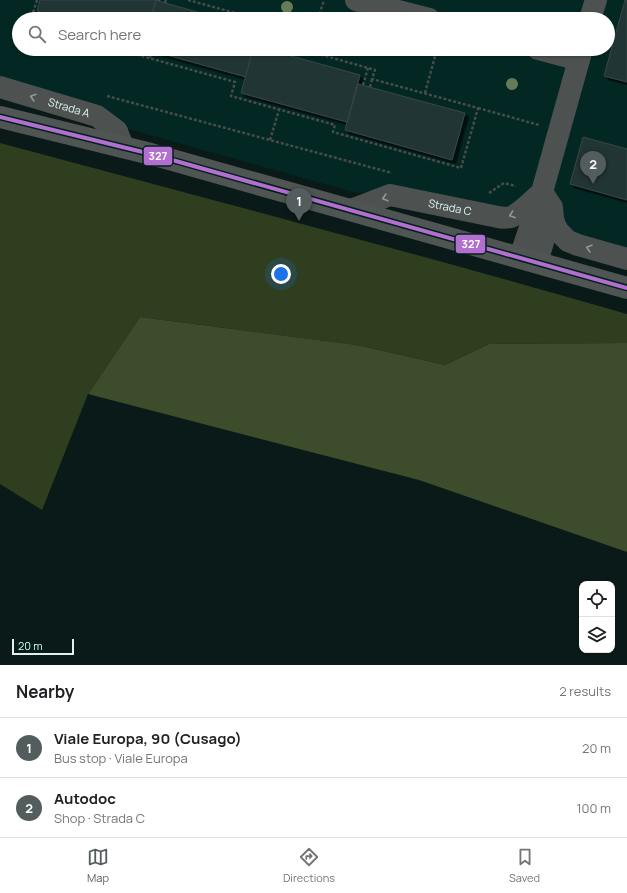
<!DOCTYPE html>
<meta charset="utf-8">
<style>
body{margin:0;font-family:Manrope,sans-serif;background:#f2f2f2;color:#202124}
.controls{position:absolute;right:12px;bottom:12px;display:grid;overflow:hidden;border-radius:8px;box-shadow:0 1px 3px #0004}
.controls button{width:36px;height:36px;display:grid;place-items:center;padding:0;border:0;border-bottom:1px solid #e0e0e0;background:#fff;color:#202124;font:20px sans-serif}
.scale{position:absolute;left:12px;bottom:10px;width:62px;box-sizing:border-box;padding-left:4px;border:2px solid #def3ef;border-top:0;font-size:11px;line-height:14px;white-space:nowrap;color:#def3ef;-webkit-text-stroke:3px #04201d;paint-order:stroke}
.you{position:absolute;left:281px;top:274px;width:14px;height:14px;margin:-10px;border:3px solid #fff;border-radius:50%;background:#1a73e8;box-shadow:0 0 0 6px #1a73e833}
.badge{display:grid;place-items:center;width:26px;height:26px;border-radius:50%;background:#545d5e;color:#fff;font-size:13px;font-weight:700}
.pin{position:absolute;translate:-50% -33px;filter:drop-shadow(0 1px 2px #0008)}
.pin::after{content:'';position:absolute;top:21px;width:14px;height:12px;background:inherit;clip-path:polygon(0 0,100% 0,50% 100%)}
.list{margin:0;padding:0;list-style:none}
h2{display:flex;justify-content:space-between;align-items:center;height:52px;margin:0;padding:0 16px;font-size:17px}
h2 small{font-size:13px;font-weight:400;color:#757577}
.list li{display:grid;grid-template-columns:26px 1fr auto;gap:12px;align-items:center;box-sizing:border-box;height:60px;padding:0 16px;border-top:1px solid #e0e0e0}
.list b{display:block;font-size:15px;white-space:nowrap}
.list p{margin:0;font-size:13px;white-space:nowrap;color:#757577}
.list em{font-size:13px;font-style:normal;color:#757577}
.icon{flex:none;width:22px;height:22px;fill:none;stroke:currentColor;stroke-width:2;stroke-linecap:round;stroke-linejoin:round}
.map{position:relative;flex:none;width:627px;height:665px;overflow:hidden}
.search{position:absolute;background:#fff;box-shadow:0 1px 3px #0004;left:12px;right:12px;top:12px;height:44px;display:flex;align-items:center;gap:10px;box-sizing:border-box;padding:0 14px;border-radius:22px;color:#757577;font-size:15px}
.sheet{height:172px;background:#fff}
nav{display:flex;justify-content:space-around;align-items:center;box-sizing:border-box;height:56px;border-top:1px solid #e0e0e0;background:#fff;font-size:11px;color:#757577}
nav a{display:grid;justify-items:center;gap:2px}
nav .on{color:#545d5e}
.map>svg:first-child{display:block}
</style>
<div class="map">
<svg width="627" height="665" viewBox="0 0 627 665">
<defs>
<filter id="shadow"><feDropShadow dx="3.5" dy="3.5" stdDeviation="0" flood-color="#0009"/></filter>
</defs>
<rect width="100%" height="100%" fill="#0a1a18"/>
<path fill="#032723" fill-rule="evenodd" d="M 0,0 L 627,0 L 627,251 L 389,190 L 357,193 L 125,128 L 0,80 ZM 19,19 L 608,19 L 608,49 L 19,49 Z"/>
<path fill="#2f3e1f" d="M 0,143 C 209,199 419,254 627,314 L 627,343 L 489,344 L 445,365 L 357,345 L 140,317 L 88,394 L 42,510 L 0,484 Z"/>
<polygon fill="#3d4c2b" points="140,317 357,345 445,365 489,344 627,343 627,552 419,480 88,394"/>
<g fill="#213536" stroke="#384647" filter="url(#shadow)">
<polygon points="40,0 156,0 151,19 67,19 37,11"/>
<polygon points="156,0 165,3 223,19 151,19"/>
<polygon points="625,0 627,0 627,82 604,76"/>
<polygon points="145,49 253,49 246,77"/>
<polygon points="253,49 266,49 360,75 347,122 241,93"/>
<polygon points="358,84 465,113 452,160 345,130"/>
<polygon points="583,137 627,149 627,200 570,184"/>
</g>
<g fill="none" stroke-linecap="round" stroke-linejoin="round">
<g stroke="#464c4a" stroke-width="2.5" stroke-dasharray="3 2" stroke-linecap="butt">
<polyline points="37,0 32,16 44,19"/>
<polyline points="188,0 257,19"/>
<polyline points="159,1 159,0"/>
<polyline points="165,3 166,0"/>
<polyline points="318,19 324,0"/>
<polyline points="132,49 131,53 235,82 231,96 335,125 333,132 461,168 478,108 372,79 375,70 301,49"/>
<polyline points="144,56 146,49"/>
<polyline points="150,58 152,51"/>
<polyline points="363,85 368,68"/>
<polyline points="370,87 372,79"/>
<polyline points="425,93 437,49"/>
<polyline points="107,96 392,173"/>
<polyline points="478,108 539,125"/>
<polyline points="270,140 279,110"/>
<polyline points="489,193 504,183 516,186"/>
</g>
<g stroke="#4d5250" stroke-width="22">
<polyline points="356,0 429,19"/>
<polyline points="590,19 596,0"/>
<polyline points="538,49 579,60"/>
<path id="s1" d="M 0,87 L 97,116 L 117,131 L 123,147"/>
<polyline points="542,192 552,207 553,219 555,225 558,231 568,241 578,245 627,259"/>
<path id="s2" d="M 351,210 L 390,195 L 498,217 C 502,218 506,218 511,217 C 521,213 533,200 541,193"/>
<polyline points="520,257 542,192 582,49"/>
<path d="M 537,262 C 542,246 549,226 546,209"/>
</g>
<polyline stroke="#4e5552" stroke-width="22" points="0,117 151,154 627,288"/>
<defs>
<polyline id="bus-1" points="0,117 151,154 627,288"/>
</defs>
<use href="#bus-1" stroke="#04201d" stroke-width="7"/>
<use href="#bus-1" stroke="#b36fd0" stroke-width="4"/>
</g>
<g fill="#657c57">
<circle cx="287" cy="7" r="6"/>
<circle cx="512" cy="84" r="6"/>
</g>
<defs><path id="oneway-chevron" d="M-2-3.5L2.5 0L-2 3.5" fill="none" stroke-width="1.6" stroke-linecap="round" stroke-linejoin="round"/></defs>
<g stroke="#8e9a98">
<use href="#oneway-chevron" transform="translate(33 97) rotate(-163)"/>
<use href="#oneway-chevron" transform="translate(385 198) rotate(163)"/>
<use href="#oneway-chevron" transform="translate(512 215) rotate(160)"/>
<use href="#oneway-chevron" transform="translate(589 248) rotate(-164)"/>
</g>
<g text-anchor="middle" stroke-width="3.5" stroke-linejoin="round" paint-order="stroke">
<g font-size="11" fill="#def3ef" stroke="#04201d">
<text dy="4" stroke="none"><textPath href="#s1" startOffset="72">Strada A</textPath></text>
<text dy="4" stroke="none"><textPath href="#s2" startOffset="103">Strada C</textPath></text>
</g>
</g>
<g stroke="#04201d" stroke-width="1.5">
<rect x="143" y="146" width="30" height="20" rx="4" fill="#b36fd0"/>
<rect x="455" y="234" width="31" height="20" rx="4" fill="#b36fd0"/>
</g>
<g font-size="11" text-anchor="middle" font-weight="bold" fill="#fff">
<text x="158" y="160">327</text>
<text x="471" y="248">327</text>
</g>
</svg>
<div class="controls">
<button><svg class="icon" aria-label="locate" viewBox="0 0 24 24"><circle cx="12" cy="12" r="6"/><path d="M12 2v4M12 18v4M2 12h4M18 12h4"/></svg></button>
<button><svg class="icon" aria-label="layers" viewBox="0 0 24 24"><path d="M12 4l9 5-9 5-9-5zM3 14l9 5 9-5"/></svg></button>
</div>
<div class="scale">20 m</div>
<div class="you"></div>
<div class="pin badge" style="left:299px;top:221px">1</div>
<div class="pin badge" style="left:593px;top:184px">2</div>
<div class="search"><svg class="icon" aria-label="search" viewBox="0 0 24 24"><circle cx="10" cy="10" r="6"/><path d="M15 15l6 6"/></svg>Search here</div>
</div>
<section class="sheet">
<h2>Nearby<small>2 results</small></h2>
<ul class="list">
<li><span class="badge">1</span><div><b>Viale Europa, 90 (Cusago)</b><p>Bus stop · Viale Europa</p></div><em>20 m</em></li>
<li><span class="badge">2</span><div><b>Autodoc</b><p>Shop · Strada C</p></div><em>100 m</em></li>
</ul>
</section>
<nav>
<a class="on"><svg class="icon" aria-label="map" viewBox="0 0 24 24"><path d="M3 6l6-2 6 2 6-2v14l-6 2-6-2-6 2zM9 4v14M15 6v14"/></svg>Map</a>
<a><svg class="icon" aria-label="directions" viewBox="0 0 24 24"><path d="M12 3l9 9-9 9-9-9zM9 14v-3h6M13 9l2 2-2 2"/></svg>Directions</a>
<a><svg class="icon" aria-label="saved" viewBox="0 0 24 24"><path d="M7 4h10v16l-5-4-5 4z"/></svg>Saved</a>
</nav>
